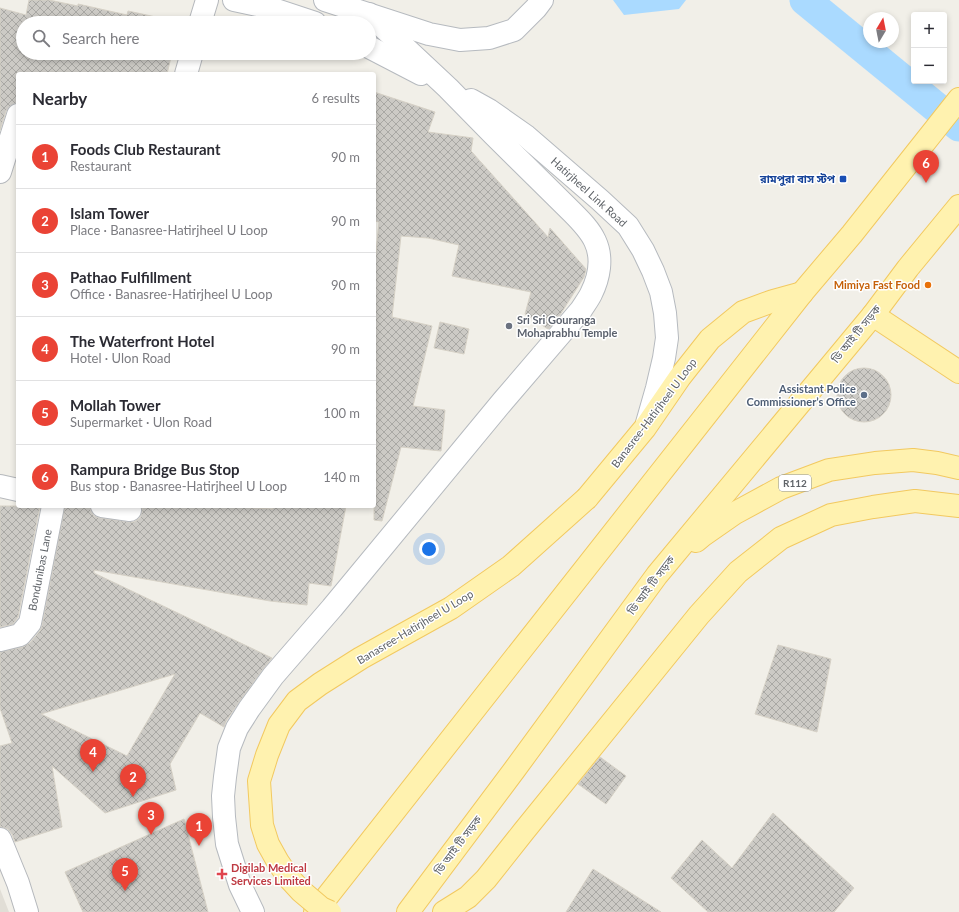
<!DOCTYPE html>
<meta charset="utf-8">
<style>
body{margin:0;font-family:Lato,"Noto Sans Bengali",sans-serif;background:#f7f7f7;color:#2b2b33}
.controls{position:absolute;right:12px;top:12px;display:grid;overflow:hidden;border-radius:4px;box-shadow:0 2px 6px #0003}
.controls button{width:36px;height:36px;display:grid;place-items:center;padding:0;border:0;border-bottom:1px solid #e1e1e2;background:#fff;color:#2b2b33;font:20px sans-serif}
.compass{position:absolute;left:863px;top:12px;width:36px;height:36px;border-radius:50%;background:#fff;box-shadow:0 2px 6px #0003;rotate:10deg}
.you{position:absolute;left:429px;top:549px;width:14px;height:14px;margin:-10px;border:3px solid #fff;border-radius:50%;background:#1a73e8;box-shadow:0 0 0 6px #1a73e833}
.badge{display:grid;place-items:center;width:26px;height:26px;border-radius:50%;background:#ea4335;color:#fff;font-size:13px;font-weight:700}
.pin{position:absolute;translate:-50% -33px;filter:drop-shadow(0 1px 2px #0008)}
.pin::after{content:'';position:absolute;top:21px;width:14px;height:12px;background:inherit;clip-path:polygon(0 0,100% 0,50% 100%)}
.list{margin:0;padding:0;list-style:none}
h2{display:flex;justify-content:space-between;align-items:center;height:52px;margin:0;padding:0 16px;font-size:17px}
h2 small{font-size:13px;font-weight:400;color:#7c7c81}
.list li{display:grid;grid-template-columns:26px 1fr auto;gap:12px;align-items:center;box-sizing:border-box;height:64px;padding:0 16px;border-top:1px solid #e1e1e2}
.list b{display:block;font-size:15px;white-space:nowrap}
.list p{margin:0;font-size:13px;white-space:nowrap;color:#7c7c81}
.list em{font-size:13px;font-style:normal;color:#7c7c81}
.icon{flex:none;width:22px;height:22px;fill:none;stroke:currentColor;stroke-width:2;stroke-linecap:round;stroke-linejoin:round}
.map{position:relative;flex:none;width:959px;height:912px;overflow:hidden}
.search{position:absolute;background:#fff;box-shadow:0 2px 6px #0003;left:16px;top:16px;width:360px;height:44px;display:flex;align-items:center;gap:10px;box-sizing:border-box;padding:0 14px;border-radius:22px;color:#7c7c81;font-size:15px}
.panel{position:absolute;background:#fff;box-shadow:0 2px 6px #0003;left:16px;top:72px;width:360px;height:436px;border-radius:4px}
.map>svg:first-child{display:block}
</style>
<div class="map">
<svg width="959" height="912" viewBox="0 0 959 912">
<defs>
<pattern id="building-cross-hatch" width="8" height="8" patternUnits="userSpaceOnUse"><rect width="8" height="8" fill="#cccac5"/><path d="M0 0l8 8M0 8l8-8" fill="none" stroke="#a9a8a4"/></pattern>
</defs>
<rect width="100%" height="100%" fill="#f1efe8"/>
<polygon fill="#e1ded6" points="0,889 9,912 0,912"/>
<polygon fill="#aadaff" points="613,0 686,0 679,9 624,15"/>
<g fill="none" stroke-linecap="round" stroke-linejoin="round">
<polyline stroke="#aadaff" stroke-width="31" points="805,0 959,126"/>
</g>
<g fill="url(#building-cross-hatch)" stroke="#d6d1c6" fill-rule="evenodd">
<polygon points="29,0 49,0 78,6 78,4 127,15 128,11 179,22 179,23 23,23 23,53 172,53 167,74 18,74 18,98 17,103 10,106 6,111 0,130 0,8 26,15"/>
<polygon points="374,92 435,112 428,132 473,138 471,151 548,237 550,228 586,269 584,277 558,318 548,329 525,314 531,292 452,276 459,245 428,238 401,236 392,317 432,326 413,406 445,410 441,451 401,447 382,521 374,520 374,273 379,222 374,221"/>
<polygon points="440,322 469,329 464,354 434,348"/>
<circle cx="864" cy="395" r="27"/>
<polygon points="0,506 40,506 18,617 13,624 0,627"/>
<path d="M 65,506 L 90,506 L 91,511 L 94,516 L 100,518 L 129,522 L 134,522 L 140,518 L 142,512 L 142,506 L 219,506 L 273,509 L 273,506 L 346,506 L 331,586 L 309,583 L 307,605 L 270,601 L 94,570 L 94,573 L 272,658 L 263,669 L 239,702 L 226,721 L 224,727 L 200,713 L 170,764 L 176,790 L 105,813 L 52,766 L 62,827 L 15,842 L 12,834 L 8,829 L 2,827 L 0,827 L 0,746 L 12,743 L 0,708 L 0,652 L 23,647 L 30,643 L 40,631 L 42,626 ZM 175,674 L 127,756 L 41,714 Z"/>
<polygon points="778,645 831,659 817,732 755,714"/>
<polygon points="600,757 626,776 606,804 578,784"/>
<polygon points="773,813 854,888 834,912 708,912 671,878 702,840 732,868"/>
<polygon points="184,819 208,912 83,912 65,872"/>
<polygon points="593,869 661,912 566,912"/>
</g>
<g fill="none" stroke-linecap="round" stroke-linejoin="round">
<defs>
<g id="minor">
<polyline points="200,23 207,0"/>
<polyline points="186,74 192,53"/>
<polyline points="0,172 18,115"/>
<polyline points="0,486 18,490"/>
<polyline points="102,506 130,510"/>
<polyline points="0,640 20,635 30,623 53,506"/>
<polyline points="0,839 18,883 27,912"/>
</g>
<g id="secondary">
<polyline points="234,0 267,7 315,23"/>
<polyline points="325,0 429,34 460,40 489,38 514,30 536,8 542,0"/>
<polyline points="369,47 421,74"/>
<polyline points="471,100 489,110 526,136 600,200 628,226 643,250 653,271 661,292 665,313 667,338 664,358 657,388 647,423"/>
<path d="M 253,912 L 240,885 L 227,844 L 224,817 L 223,796 L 225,777 L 229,748 L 237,728 L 249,709 L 273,676 L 332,608 L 503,401 L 581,310 C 584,305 588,300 591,294 C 599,278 603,258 595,241 C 590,230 581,221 572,212 L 494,135 L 448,88 L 369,14"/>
</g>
<g id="primary">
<polyline points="873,315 959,372"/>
<polyline points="587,498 645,428 680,377 710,339 743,312 773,301 802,293"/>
<polyline points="696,541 702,536 735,513 781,488 829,470 875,463 913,460 937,463 959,468"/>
<polyline points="315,912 802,293 852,234 959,99"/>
<polyline points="408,912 515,769 657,575 873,315 908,268 959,206"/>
<polyline points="444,912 468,897 486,879 524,831 699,615 738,572 781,538 831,515 873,507 915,501 959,506"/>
</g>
</defs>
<use href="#minor" stroke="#b5b8bc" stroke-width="24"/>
<use href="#secondary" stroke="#b6babf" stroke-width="24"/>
<use href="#primary" stroke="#f2c960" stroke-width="24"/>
<use href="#minor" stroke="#fff" stroke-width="22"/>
<use href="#secondary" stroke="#fff" stroke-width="22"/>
<use href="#primary" stroke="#fff2af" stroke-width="22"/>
<defs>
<polyline id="primary-bridge" points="330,912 321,908 301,891 289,878 278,862 268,844 262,825 259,781 267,755 279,725 297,701 320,684 361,658 451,608 511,566 587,498"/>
</defs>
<use href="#primary-bridge" stroke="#f2c960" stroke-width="24" stroke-linecap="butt"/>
<use href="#primary-bridge" stroke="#fff2af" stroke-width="22"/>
</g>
<rect fill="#1a4fb4" stroke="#fff" stroke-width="1.5" x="839" y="175" width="8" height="8" rx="2"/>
<circle fill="#e8710a" stroke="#fff" stroke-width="1.5" cx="928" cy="285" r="4"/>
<circle fill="#6b7280" stroke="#fff" stroke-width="1.5" cx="509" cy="326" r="4"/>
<circle fill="#5c6f8a" stroke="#fff" stroke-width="1.5" cx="864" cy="395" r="4"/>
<path fill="#e0444e" stroke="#fff" stroke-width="1.5" d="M220 868h4v4h4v4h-4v4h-4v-4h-4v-4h4z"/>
<g text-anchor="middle" stroke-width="3" stroke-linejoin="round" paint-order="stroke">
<rect fill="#fff" stroke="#8f9295" stroke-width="1" x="779" y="475" width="32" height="16" rx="3"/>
<g font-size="10" font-weight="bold" fill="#5f6368">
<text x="795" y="487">R112</text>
</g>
<g font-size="11" font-weight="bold" fill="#164399" stroke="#fff" text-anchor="end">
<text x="835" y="183">রামপুরা বাস স্টপ</text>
</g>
<g font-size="11" fill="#5f6368" stroke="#fff">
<text transform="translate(589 192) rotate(42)" y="4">Hatirjheel Link Road</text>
<text transform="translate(856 334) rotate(-51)" y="4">ডি আই টি সড়ক</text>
<text transform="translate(654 413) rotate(-53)" y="4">Banasree-Hatirjheel U Loop</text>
<text transform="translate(40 570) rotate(-79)" y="4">Bondunibas Lane</text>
<text transform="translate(651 585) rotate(-53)" y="4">ডি আই টি সড়ক</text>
<text transform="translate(415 627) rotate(-31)" y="4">Banasree-Hatirjheel U Loop</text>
<text transform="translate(458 845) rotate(-53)" y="4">ডি আই টি সড়ক</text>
</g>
<g font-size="11" font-weight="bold" fill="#c56008" stroke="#fff" text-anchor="end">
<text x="920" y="289">Mimiya Fast Food</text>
</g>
<g font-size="11" font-weight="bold" fill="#5b616d" stroke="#fff" text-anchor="start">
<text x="517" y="324">Sri Sri Gouranga<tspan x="517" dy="13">Mohaprabhu Temple</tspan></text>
</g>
<g font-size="11" font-weight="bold" fill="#4e5e75" stroke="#fff" text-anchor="end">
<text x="856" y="393">Assistant Police<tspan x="856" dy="13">Commissioner’s Office</tspan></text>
</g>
<g font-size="11" font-weight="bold" fill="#be3a42" stroke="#fff" text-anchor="start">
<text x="231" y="872">Digilab Medical<tspan x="231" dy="13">Services Limited</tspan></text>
</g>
</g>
</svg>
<div class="controls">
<button>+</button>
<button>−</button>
</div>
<svg class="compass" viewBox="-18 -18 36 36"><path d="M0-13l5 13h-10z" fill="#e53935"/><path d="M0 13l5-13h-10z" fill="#7c7c81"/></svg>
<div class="you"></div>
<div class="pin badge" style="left:199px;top:846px">1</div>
<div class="pin badge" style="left:133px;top:797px">2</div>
<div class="pin badge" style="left:151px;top:835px">3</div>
<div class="pin badge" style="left:93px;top:772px">4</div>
<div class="pin badge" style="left:125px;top:891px">5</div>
<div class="pin badge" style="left:926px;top:183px">6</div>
<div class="search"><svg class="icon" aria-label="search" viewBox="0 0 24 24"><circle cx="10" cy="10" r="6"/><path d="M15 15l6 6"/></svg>Search here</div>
<section class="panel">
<h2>Nearby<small>6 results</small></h2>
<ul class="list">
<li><span class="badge">1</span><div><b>Foods Club Restaurant</b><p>Restaurant</p></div><em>90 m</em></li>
<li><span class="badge">2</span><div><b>Islam Tower</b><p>Place · Banasree-Hatirjheel U Loop</p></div><em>90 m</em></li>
<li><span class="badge">3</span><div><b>Pathao Fulfillment</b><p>Office · Banasree-Hatirjheel U Loop</p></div><em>90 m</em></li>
<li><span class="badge">4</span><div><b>The Waterfront Hotel</b><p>Hotel · Ulon Road</p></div><em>90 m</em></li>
<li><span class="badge">5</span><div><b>Mollah Tower</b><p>Supermarket · Ulon Road</p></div><em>100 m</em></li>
<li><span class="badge">6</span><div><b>Rampura Bridge Bus Stop</b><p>Bus stop · Banasree-Hatirjheel U Loop</p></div><em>140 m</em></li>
</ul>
</section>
</div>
